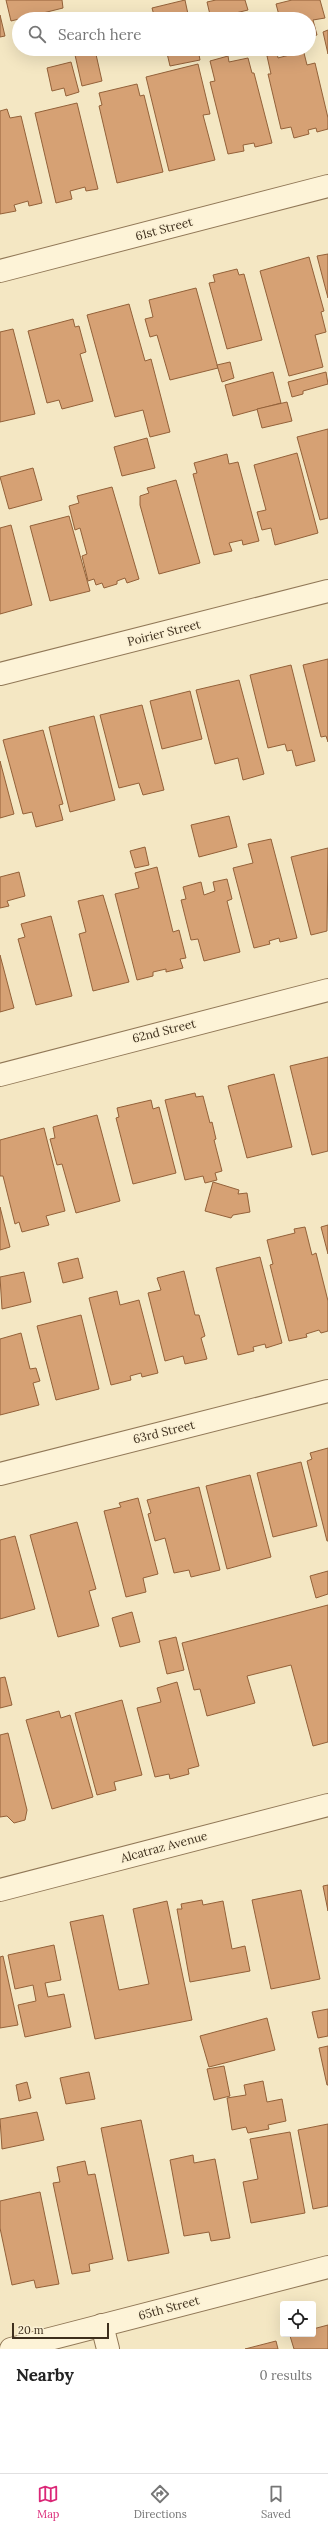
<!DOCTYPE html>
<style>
body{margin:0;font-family:Lora,serif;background:#f2f2f2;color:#222}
.controls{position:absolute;right:12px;bottom:12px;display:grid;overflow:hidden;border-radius:4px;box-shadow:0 4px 16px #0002}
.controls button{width:36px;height:36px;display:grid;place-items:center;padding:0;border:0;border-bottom:1px solid #e0e0e0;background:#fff;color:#222;font:20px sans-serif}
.scale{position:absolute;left:12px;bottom:10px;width:97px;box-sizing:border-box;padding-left:4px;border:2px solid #3e2f1d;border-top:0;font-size:11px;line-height:14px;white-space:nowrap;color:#3e2f1d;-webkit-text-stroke:3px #faf0d3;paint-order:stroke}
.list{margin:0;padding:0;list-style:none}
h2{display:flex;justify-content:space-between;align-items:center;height:52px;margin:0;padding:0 16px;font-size:17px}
h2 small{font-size:13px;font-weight:400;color:#767676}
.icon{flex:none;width:22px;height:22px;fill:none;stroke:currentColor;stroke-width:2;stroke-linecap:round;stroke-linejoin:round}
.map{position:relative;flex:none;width:328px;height:2349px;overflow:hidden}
.search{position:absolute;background:#fff;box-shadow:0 4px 16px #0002;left:12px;right:12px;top:12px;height:44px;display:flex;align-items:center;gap:10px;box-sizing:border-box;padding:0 14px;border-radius:22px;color:#767676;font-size:15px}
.sheet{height:124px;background:#fff}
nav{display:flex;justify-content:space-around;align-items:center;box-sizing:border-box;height:56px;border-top:1px solid #e0e0e0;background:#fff;font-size:11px;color:#767676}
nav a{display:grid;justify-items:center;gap:2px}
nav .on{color:#db2777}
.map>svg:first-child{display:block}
</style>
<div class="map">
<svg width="328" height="2349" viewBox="0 0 328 2349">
<rect width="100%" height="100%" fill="#f4e7c3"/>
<g fill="#d6a174" stroke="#936139">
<polygon points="6,0 62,0 63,8 11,21"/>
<polygon points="185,0 189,19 155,19 152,8"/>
<polygon points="216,0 245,0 248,10 211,19 207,2"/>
<polygon points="292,0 320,0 325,18 313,20 317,35 309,37 309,19 280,19 276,4"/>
<polygon points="0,15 5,36 0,37"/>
<polygon points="328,30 328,54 323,32"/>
<polygon points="166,49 198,49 200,60 170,66"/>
<polygon points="292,49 303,49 307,65 315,63 328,118 328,129 317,132 316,128 308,130 309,134 294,138 291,127 281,129 268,74 271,74 267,56 277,53 278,58 293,54"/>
<polygon points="95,50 102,81 82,86 75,55"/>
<polygon points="228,56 229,62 248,58 252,73 254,73 272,143 255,147 254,143 243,145 244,151 228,154 210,82 215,81 210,61"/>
<polygon points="71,62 79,92 66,96 64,88 52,91 47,68"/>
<polygon points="198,64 210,114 203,115 215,160 169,171 146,77"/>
<polygon points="137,84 140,96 144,95 163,172 117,183 99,106 102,105 99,93"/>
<polygon points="77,103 98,189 86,191 85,187 70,191 72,199 56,203 35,113"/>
<polygon points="7,109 10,118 21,116 42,203 29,206 28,201 14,205 16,211 0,214 0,111"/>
<polygon points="328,254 328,298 317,256"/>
<polygon points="309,257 324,311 321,312 326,332 315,335 323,367 289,376 260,271"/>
<polygon points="237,269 239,275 244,274 262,340 227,349 209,283 215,282 213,275"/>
<polygon points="196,288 218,368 170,380 157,335 150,337 145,319 153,317 149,300"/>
<polygon points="129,304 145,361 151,359 170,432 150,437 143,410 115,417 87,315"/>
<polygon points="73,319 75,327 79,326 86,352 80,354 93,401 62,409 59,400 47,403 28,331"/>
<polygon points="13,329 35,414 0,422 0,332"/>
<polygon points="230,362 234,378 222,382 217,365"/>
<polygon points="273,372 281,403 233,416 225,385"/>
<polygon points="326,372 328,384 303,391 303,394 292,397 288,382"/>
<polygon points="287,402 292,421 262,428 257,409"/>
<polygon points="328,429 328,518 320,520 297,437"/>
<polygon points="147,438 155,468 122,476 114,447"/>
<polygon points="297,453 318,533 275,545 271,528 262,530 257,512 266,510 254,465"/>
<polygon points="227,454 229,464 238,462 259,541 243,545 242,540 229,543 232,551 214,555 193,474 197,473 194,463"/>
<polygon points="33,468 42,500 9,509 0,477"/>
<polygon points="176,480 200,563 159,574 140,505 140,496 149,493 147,488"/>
<polygon points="112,487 139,579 127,583 125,578 117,581 117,584 104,588 102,583 96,585 94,579 88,581 82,556 87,554 80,528 75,530 69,506 79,503 77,496"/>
<polygon points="69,516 90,591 50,601 30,526"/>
<polygon points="11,525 32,605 0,614 0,528"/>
<polygon points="328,659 328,742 326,736 321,737 303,665"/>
<polygon points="291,665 315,761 296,766 292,750 287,751 285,744 268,748 250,675"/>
<polygon points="239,680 264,774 243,780 238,758 215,764 196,690"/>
<polygon points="190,691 202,739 162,749 150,701"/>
<polygon points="142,705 164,790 143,795 139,783 119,788 100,715"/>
<polygon points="94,716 115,800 70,812 49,727"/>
<polygon points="43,730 63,804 59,805 63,820 36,827 32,812 23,814 3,740"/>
<polygon points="0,761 14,814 0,818"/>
<polygon points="229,816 237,847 199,857 191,825"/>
<polygon points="271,839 297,938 280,942 279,938 269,941 270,944 254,948 233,868 253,863 248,844"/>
<polygon points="145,847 149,865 135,868 130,851"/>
<polygon points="328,848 327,931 311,935 291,857"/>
<polygon points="157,867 173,932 179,930 186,958 180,959 183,968 166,972 166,969 153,972 153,976 137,980 115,894 139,888 135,873"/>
<polygon points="19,872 25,896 7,901 9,906 0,908 0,877"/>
<polygon points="227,879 232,899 227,901 240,952 204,961 198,939 191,940 181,900 186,899 183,887 201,882 204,895 215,891 213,882"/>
<polygon points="103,895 129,982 93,991 79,934 86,932 78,901"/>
<polygon points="51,916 72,996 36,1005 18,939 25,937 21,924"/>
<polygon points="0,955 14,1008 0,1012"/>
<polygon points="328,1057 328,1151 312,1155 290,1066"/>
<polygon points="274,1074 292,1147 247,1158 228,1086"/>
<polygon points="195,1093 196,1097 203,1096 210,1123 212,1122 216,1139 214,1140 222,1171 215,1173 217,1180 205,1183 203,1176 185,1180 165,1100"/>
<polygon points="151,1100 153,1109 159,1107 176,1173 133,1184 116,1118 119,1117 117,1108"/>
<polygon points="97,1115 120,1201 76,1213 62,1164 57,1165 50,1139 55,1138 53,1127"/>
<polygon points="44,1128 65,1211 46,1216 49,1225 22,1232 19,1222 15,1224 3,1176 0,1176 0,1140"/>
<polygon points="213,1182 239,1190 238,1194 247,1193 250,1212 233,1215 231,1218 205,1211"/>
<polygon points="0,1207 10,1247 0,1250"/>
<polygon points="328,1225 328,1254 321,1227"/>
<polygon points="305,1227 312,1255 316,1253 328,1301 328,1331 321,1333 319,1330 306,1334 307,1337 289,1341 270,1265 273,1264 267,1240 295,1233 294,1229"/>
<polygon points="260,1257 282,1343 266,1348 265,1344 253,1347 254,1351 238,1355 216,1268"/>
<polygon points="78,1258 83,1278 63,1283 58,1263"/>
<polygon points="184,1271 195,1315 199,1315 205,1336 201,1338 207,1359 185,1364 183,1356 165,1361 148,1293 161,1290 157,1278"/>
<polygon points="24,1272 31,1302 2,1309 0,1277"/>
<polygon points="117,1291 120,1305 139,1300 158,1373 142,1377 141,1373 130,1376 131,1380 111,1385 89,1298"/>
<polygon points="81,1315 99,1389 56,1400 37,1326"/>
<polygon points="21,1333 30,1369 36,1368 40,1381 33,1383 39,1405 0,1415 0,1339"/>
<polygon points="328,1448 328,1541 327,1541 307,1461 312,1459 310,1453"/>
<polygon points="301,1462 317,1526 273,1537 257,1473"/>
<polygon points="250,1475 271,1557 227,1569 206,1486"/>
<polygon points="199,1487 220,1570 191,1577 189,1570 174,1573 165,1538 155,1541 148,1514 151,1513 147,1500"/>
<polygon points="138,1498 158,1574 143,1578 146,1592 126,1597 104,1511 121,1507 119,1503"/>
<polygon points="77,1522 96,1589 89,1591 99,1626 58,1637 30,1535"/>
<polygon points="15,1536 35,1609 0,1619 0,1540"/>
<polygon points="328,1571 328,1594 316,1598 310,1576"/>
<polygon points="328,1605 328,1742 313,1746 291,1665 247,1676 255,1703 207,1716 200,1689 194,1690 182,1643"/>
<polygon points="132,1612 140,1642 120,1647 112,1618"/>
<polygon points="176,1637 184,1670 167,1674 159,1641"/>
<polygon points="5,1677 12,1705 0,1708 0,1678"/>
<polygon points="177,1682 199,1766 188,1769 189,1774 170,1779 169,1774 155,1777 137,1708 161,1702 157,1688"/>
<polygon points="122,1700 142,1775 114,1782 116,1790 97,1795 75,1713"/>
<polygon points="59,1711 61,1718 70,1715 93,1797 52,1809 26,1720"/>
<polygon points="8,1733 27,1810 25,1820 14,1823 7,1816 0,1817 0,1735"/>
<polygon points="328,1885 328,1911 323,1886"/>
<polygon points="301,1890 320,1979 271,1989 252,1900"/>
<polygon points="202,1900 203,1905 223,1901 232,1949 245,1946 250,1971 190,1982 177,1909 182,1909 181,1904"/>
<polygon points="167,1901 192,2020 95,2039 70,1922 103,1915 119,1990 149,1984 133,1909"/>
<polygon points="54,1945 61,1980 45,1983 48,1997 64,1994 71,2027 25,2037 18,2005 36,2001 33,1985 15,1989 8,1955"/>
<polygon points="3,1956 18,2025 0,2028 0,1957"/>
<polygon points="328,2009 328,2036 318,2038 312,2012"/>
<polygon points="267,2018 275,2050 209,2067 200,2036"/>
<polygon points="328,2046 328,2085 327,2085 319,2048"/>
<polygon points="224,2066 230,2096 214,2100 207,2069"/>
<polygon points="89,2072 95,2099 66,2104 60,2078"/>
<polygon points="263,2081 267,2102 282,2099 286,2121 268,2125 269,2129 248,2133 246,2127 232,2130 227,2098 246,2095 244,2085"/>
<polygon points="27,2082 31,2098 19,2101 16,2085"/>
<polygon points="37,2112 44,2140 2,2149 0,2119"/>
<polygon points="141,2120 169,2253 128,2261 101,2128"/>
<polygon points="328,2124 328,2206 313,2209 298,2130"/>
<polygon points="290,2132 305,2213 251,2223 243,2182 258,2179 250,2139"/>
<polygon points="193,2155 194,2163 215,2159 230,2238 211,2241 209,2232 184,2236 170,2160"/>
<polygon points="85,2161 88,2175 95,2174 113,2259 89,2264 90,2271 72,2274 53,2183 60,2182 57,2167"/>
<polygon points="40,2192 59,2284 36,2288 34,2280 12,2285 0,2228 0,2201"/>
<polygon points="328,2325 328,2349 294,2349 290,2336 313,2334 313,2329"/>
<polygon points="276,2341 278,2349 245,2349"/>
</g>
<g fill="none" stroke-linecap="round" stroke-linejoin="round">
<defs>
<g id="minor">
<polyline points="0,271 328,186"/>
<polyline points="0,674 328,591"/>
<polyline points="0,1075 328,990"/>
<polyline points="0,1474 328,1391"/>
<polyline points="102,2325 108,2349"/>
<polyline points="11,2349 328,2267"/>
</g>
<polyline id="tertiary" points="0,1890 328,1805"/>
</defs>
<use href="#minor" stroke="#917857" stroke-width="24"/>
<use href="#tertiary" stroke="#917857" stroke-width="24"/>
<use href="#minor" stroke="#fdf3d7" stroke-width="22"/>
<use href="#tertiary" stroke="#fdf3d7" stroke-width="22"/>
</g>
<g text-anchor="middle" stroke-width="3" stroke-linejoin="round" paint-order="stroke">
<g font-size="12" fill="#3e2f1d" stroke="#faf0d3">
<text transform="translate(164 229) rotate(-15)" y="4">61st Street</text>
<text transform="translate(164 633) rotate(-14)" y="4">Poirier Street</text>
<text transform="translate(164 1031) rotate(-14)" y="4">62nd Street</text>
<text transform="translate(164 1432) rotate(-14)" y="4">63rd Street</text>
<text transform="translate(164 1847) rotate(-15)" y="4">Alcatraz Avenue</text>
<text transform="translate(169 2308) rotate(-15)" y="4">65th Street</text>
</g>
</g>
</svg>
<div class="controls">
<button><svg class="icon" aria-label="locate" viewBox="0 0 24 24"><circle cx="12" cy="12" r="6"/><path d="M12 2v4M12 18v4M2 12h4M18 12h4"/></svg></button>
</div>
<div class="scale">20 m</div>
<div class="search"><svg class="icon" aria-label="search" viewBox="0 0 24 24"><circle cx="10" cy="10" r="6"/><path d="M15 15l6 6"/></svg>Search here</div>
</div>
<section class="sheet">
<h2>Nearby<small>0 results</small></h2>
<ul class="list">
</ul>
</section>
<nav>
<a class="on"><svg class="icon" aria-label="map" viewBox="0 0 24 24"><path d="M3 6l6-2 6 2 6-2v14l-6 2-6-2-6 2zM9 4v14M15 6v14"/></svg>Map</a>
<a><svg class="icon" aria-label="directions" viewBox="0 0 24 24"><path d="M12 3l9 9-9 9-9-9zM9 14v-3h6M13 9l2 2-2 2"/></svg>Directions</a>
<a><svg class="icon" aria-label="saved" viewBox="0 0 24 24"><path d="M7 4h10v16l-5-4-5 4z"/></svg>Saved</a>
</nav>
